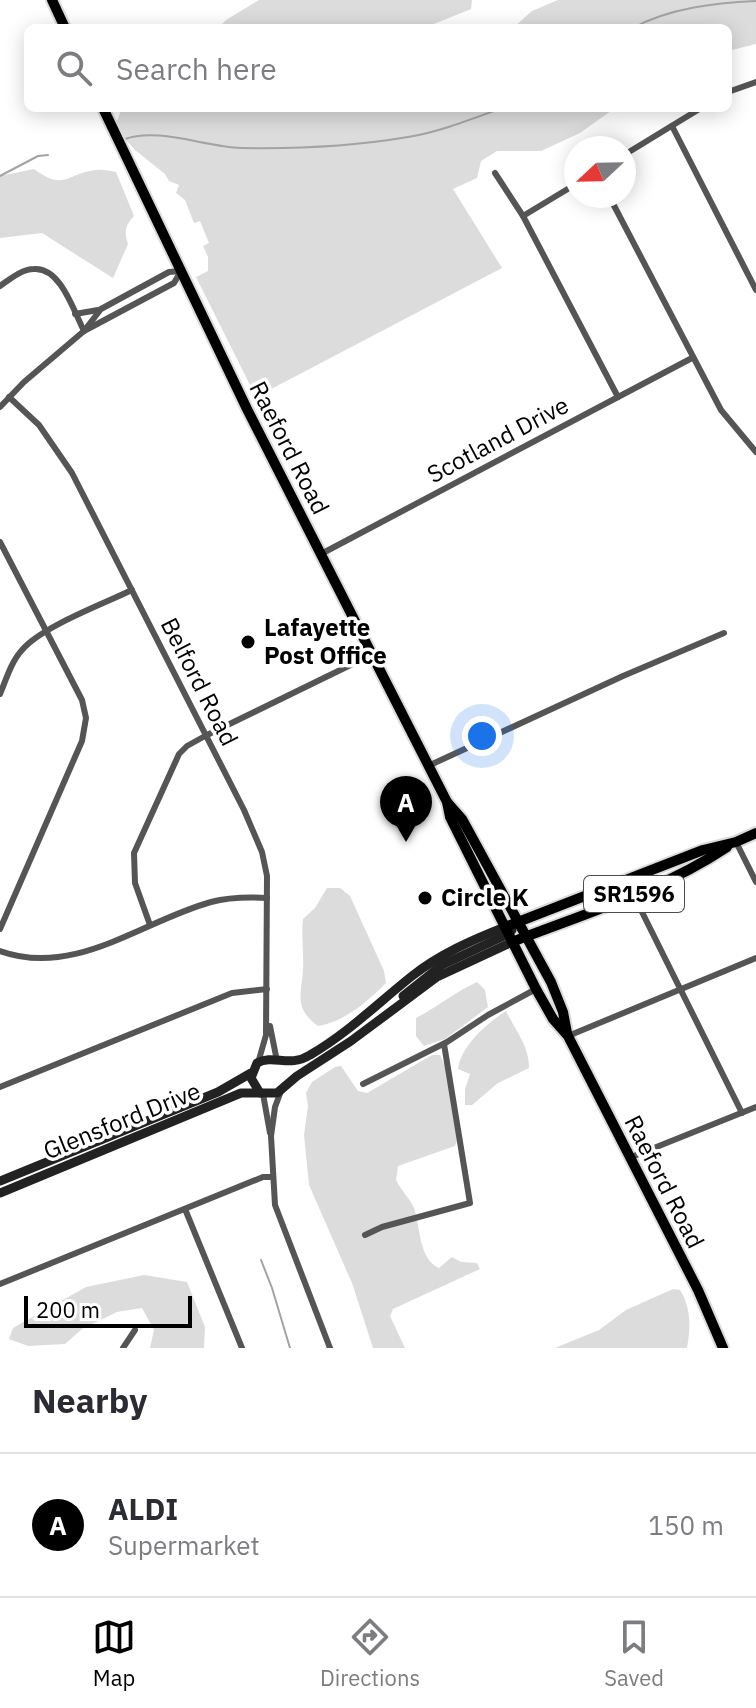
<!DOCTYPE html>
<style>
body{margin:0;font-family:"IBM Plex Sans",sans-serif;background:#f7f7f7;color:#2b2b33}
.compass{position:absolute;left:564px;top:136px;width:72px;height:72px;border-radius:50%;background:#fff;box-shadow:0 4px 20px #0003;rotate:248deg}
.scale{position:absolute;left:24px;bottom:20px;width:168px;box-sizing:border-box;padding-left:8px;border:4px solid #000;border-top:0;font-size:22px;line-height:28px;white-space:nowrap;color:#000;-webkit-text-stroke:6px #fff;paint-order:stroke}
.you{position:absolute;left:482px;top:736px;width:28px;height:28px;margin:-20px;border:6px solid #fff;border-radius:50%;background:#1a73e8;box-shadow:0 0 0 12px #1a73e833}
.badge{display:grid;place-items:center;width:52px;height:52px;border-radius:50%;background:#000;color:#fff;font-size:26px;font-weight:700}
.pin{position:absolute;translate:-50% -66px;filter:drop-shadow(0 2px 4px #0008)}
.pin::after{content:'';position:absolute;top:42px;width:28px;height:24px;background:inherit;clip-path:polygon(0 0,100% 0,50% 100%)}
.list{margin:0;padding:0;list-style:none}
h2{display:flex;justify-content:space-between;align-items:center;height:104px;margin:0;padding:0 32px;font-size:34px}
h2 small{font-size:26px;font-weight:400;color:#7c7c81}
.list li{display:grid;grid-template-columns:52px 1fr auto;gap:24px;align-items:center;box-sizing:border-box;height:144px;padding:0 32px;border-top:2px solid #e1e1e2}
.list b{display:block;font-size:30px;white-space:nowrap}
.list p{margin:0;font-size:26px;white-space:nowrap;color:#7c7c81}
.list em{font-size:26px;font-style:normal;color:#7c7c81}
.icon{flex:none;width:44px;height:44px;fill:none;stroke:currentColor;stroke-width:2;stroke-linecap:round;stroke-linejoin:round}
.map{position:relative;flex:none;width:756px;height:1348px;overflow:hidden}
.search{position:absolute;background:#fff;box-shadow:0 4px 20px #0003;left:24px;right:24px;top:24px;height:88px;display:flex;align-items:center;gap:20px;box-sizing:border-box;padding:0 28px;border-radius:12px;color:#7c7c81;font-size:30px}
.sheet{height:248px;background:#fff}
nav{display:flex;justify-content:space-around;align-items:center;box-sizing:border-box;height:112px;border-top:2px solid #e1e1e2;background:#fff;font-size:22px;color:#7c7c81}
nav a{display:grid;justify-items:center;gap:4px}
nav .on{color:#000}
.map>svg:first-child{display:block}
</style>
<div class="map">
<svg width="756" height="1348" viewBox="0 0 756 1348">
<rect width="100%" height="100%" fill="#fff"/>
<g fill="#dcdcdc">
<polygon points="259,0 472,0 471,9 424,28 218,28 226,20"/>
<polygon points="558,0 756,0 756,44 728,51 728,28 513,28 532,11"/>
<polygon points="122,108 615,108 580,133 541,151 497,151 481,161 477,178 453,189 502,268 256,397 196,277 208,271 208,257 203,246 209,243 200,221 194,223 185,200 176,193 179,185 169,181 165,174 135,150 125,139 117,121"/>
<path d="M 34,169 C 65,192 67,173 96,170 C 102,169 110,171 116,172 L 134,216 C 125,226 124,231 128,244 L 113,278 L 42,233 L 0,238 L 0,176 Z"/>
<path d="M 327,888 L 340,888 L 350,896 L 384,971 L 386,983 C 367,1002 344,1022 318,1026 C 294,1008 301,996 303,970 C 304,953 301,936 303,919 L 315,908 Z"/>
<path d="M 477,982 L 485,990 L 488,1007 L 445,1039 L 424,1046 L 416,1036 L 416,1018 C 437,1007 455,992 477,982 Z"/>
<path d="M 506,1011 C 516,1032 529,1045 529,1068 L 498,1083 L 472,1105 L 465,1105 L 465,1089 L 470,1074 L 458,1069 C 461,1046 487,1023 506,1011 Z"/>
<path d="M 432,1055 L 440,1055 L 446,1068 L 457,1140 L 455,1146 L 398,1166 L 396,1180 C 401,1190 410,1199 414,1208 C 420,1226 419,1260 439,1268 L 452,1257 L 461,1262 L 477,1263 L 480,1269 L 393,1309 L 390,1316 L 405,1348 L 373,1348 L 352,1283 L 309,1185 L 304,1135 L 308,1106 L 306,1093 L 312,1082 L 335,1067 L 341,1066 L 358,1091 L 367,1093 Z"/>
<polygon points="144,1275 187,1282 205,1327 204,1348 150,1348 154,1330 142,1308 117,1312 82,1329 65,1344 28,1346 9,1339 13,1328 86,1287"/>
<path d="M 673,1289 L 680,1290 C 691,1307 691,1328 687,1348 L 555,1348 L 599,1330 L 626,1310 Z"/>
</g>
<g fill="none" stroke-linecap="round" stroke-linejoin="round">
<g stroke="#a3a3a3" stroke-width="2">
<path d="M 633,28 C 669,8 715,3 756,1"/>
<path d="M 125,139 C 158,127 205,147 241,148 C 294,149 355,146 408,137 C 439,132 472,119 502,108"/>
<polyline points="0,176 38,156 48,155"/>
<polyline points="261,1260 272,1288 290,1348"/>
</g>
<defs>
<g id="primary">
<polyline points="505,927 703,850 736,842 756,833"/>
<path d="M 512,942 C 584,914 663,890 727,847"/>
</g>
<g id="trunk">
<polyline points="52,0 65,28"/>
<polyline points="103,108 247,409 447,802 450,817 536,989 553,1019 568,1036 698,1290 723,1348"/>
<polyline points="447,802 462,819 551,982 563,1012 567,1033"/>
</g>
</defs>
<use href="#primary" stroke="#dbdbdb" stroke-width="14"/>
<use href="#trunk" stroke="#dbdbdb" stroke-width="14"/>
<g stroke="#555" stroke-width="6">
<polyline points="728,92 756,82"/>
<polyline points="672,126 756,290"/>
<polyline points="624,155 701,108"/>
<polyline points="495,173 523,216 618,397"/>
<polyline points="609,196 721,410 756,452"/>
<polyline points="523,216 576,184"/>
<path d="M 0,286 C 10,279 22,269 34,269 C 61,267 74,312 84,331"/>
<polyline points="75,314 98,310"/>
<polyline points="84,331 174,283 181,271"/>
<polyline points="9,397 39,425 72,473 244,810 262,852 267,876 266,1035 258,1063"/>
<polyline points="0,407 24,382 84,331 101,309 169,272 181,271"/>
<polyline points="0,542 82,700 86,718 82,741 0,929"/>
<polyline points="321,554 692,358"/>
<path d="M 0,694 C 6,680 11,662 22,650 C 41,627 103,604 132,590"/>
<polyline points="428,766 623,676 724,633"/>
<polyline points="736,842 756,882"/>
<polyline points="633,894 742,1113"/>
<polyline points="150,925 135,883 134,853 179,754 187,746 205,736 371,655"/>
<path d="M 0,951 C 75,978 142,921 211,902 C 230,897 248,897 267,898"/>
<polyline points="270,1026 277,1061"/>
<polyline points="568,1036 756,958"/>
<polyline points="363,1084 447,1042 488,1015 536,989"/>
<polyline points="0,1087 232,993 267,989"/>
<polyline points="281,1091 275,1107 271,1136 275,1205 330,1348"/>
<polyline points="263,1094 270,1133"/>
<polyline points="629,1158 756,1107"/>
<polyline points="185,1209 242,1348"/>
<polyline points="365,1235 382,1227 470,1203 444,1044"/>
<polyline points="0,1284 263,1177 272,1177"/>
<polyline points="123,1348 135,1330"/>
</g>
<g stroke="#222" stroke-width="9">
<polyline points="403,996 442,965 508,934 512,930"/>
<path d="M 260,1093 L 251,1078 L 257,1063 C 274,1054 289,1068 310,1055 C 348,1033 378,1003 412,976 C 440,954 472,940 505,927"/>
<polyline points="0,1181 218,1092 251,1073"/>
<polyline points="0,1193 241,1093 277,1093 297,1076 351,1041 437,977 512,942"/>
</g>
<use href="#primary" stroke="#000" stroke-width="10"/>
<use href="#trunk" stroke="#000" stroke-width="10"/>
</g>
<g fill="#000" stroke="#fff" stroke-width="3">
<circle cx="248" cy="642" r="8"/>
<circle cx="425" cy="898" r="8"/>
</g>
<g text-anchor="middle" stroke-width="7" stroke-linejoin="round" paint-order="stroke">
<rect fill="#fff" stroke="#4c4c4c" stroke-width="2" x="584" y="876" width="100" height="36" rx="6"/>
<g font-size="22" font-weight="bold" fill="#000">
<text x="634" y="902">SR1596</text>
</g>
<g font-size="24" fill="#000" stroke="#fff">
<text transform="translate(498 440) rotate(-28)" y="8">Scotland Drive</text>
<text transform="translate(289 448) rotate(63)" y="8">Raeford Road</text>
<text transform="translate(199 682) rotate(63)" y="8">Belford Road</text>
<text transform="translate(122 1121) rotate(-22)" y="8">Glensford Drive</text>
<text transform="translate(664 1182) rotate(63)" y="8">Raeford Road</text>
</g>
<g font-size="24" font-weight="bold" fill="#000" stroke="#fff" text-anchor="start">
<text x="264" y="636">Lafayette<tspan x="264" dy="28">Post Office</tspan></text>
<text x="441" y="906">Circle K</text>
</g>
</g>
</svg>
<svg class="compass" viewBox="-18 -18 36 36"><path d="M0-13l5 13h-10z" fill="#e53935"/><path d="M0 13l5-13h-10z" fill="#7c7c81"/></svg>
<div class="scale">200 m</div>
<div class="you"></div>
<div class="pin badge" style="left:406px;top:842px">A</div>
<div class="search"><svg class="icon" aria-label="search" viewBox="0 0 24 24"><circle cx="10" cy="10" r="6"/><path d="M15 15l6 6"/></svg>Search here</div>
</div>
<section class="sheet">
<h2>Nearby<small></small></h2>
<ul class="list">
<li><span class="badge">A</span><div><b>ALDI</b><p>Supermarket</p></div><em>150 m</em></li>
</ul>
</section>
<nav>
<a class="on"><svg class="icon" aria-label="map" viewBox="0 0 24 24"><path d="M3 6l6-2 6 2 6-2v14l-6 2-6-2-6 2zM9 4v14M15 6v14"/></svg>Map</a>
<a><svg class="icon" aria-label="directions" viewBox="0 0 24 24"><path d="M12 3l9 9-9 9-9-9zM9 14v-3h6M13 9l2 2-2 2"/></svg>Directions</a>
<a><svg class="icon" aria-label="saved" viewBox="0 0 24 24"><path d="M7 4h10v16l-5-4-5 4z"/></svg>Saved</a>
</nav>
